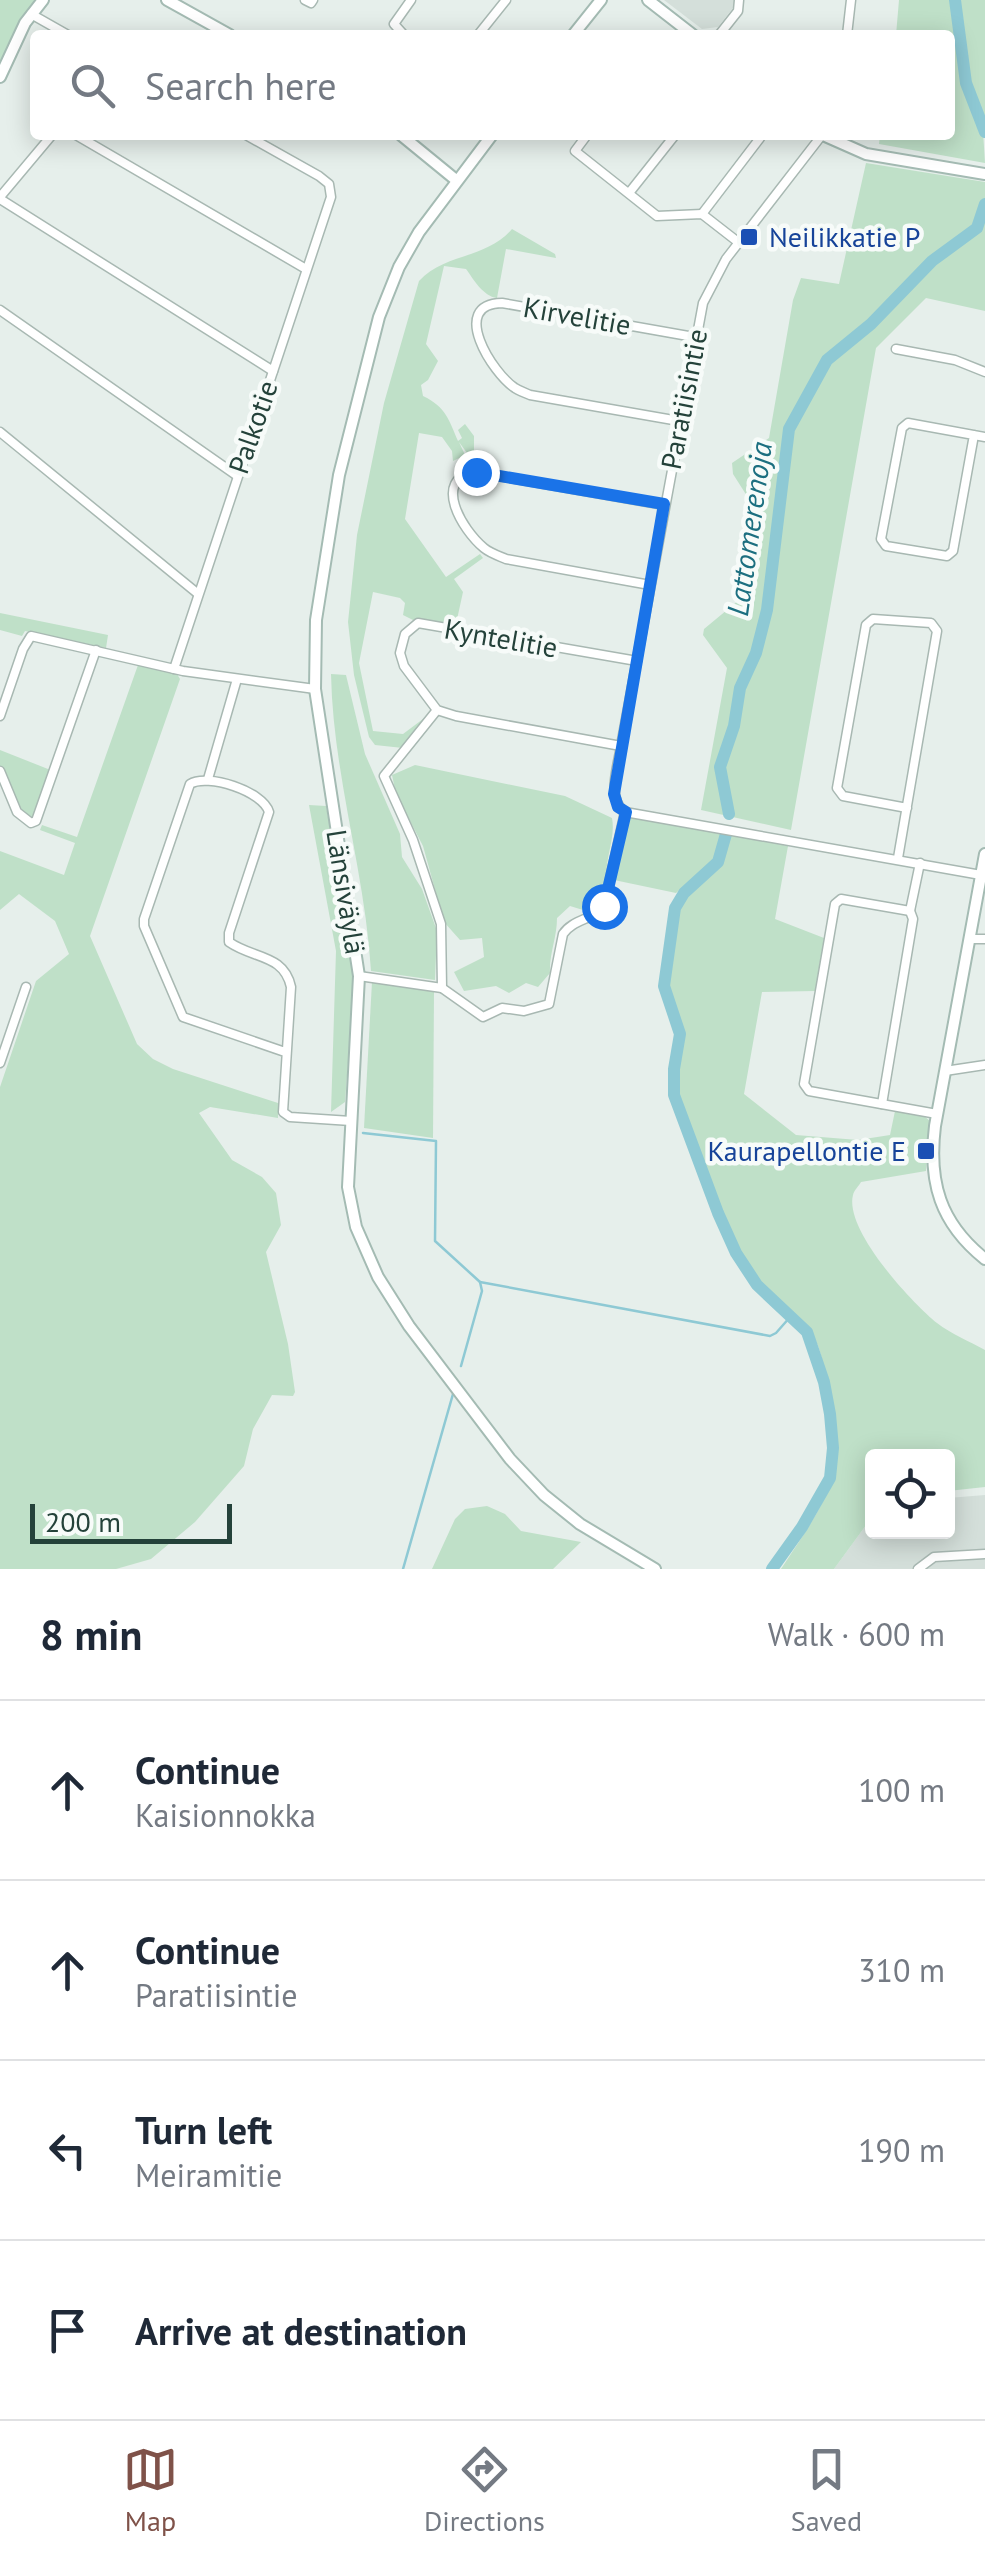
<!DOCTYPE html>
<meta charset="utf-8">
<style>
body{margin:0;font-family:"PT Sans",sans-serif;background:#f2f2f3;color:#1f2937}
.controls{position:absolute;right:30px;bottom:30px;display:grid;overflow:hidden;border-radius:10px;box-shadow:0 5px 25px #0003}
.controls button{width:90px;height:90px;display:grid;place-items:center;padding:0;border:0;border-bottom:2px solid #e0e1e3;background:#fff;color:#1f2937;font:50px sans-serif}
.scale{position:absolute;left:30px;bottom:25px;width:202px;box-sizing:border-box;padding-left:10px;border:5px solid #24423a;border-top:0;font-size:28px;line-height:35px;white-space:nowrap;color:#24423a;-webkit-text-stroke:8px #f7fbf9;paint-order:stroke}
.stop{position:absolute;width:30px;height:30px;margin:-22px;border:8px solid #1a73e8;border-radius:50%;background:#fff}
.stop.end{background:#1a73e8;border-color:#fff;box-shadow:0 2px 10px #0008}
.list{margin:0;padding:0;list-style:none}
h2{display:flex;justify-content:space-between;align-items:center;height:130px;margin:0;padding:0 40px;font-size:42px}
h2 small{font-size:32px;font-weight:400;color:#747a83}
.list li{display:grid;grid-template-columns:65px 1fr auto;gap:30px;align-items:center;box-sizing:border-box;height:180px;padding:0 40px;border-top:2px solid #e0e1e3}
.list b{display:block;font-size:38px;white-space:nowrap}
.list p{margin:0;font-size:32px;white-space:nowrap;color:#747a83}
.list em{font-size:32px;font-style:normal;color:#747a83}
.icon{flex:none;width:55px;height:55px;fill:none;stroke:currentColor;stroke-width:2;stroke-linecap:round;stroke-linejoin:round}
.map{position:relative;flex:none;width:985px;height:1569px;overflow:hidden}
.search{position:absolute;background:#fff;box-shadow:0 5px 25px #0003;left:30px;right:30px;top:30px;height:110px;display:flex;align-items:center;gap:25px;box-sizing:border-box;padding:0 35px;border-radius:10px;color:#747a83;font-size:38px}
.sheet{height:850px;background:#fff}
nav{display:flex;justify-content:space-around;align-items:center;box-sizing:border-box;height:140px;border-top:2px solid #e0e1e3;background:#fff;font-size:28px;color:#747a83}
nav a{display:grid;justify-items:center;gap:5px}
nav .on{color:#7f5249}
.map>svg:first-child{display:block}
</style>
<div class="map">
<svg width="985" height="1569" viewBox="0 0 985 1569">
<rect width="100%" height="100%" fill="#e6efeb"/>
<g fill="#d4dfda">
<polygon points="664,0 735,0 736,4 718,27 702,29"/>
<polygon points="985,1495 985,1569 834,1569 872,1517 872,1532 948,1532 948,1498"/>
</g>
<g fill="#bfe0c8">
<polygon points="0,0 38,0 21,21 0,67"/>
<polygon points="899,0 951,0 961,76 983,131 985,163 879,144 880,135 950,135 950,35 896,35"/>
<polygon points="958,0 985,0 985,124 965,71"/>
<polygon points="866,163 985,182 985,311 926,298 876,348 791,830 701,810 727,668 703,635 704,629 739,600 754,507 733,474 732,463 769,438 793,300 801,278 839,284"/>
<path d="M 512,229 L 555,254 L 556,258 L 506,249 L 497,298 C 483,296 474,280 466,269 L 444,266 L 426,344 L 438,361 L 428,380 L 421,385 L 423,396 C 446,407 449,420 458,441 L 462,438 L 458,430 L 465,424 L 474,436 L 474,454 L 467,453 L 459,442 L 465,455 L 453,461 L 452,451 L 442,437 L 419,433 L 405,519 L 446,577 L 480,554 L 483,558 L 454,579 L 463,592 L 456,624 L 415,621 L 403,615 L 405,603 L 400,598 L 373,592 L 359,663 L 373,731 L 403,734 L 431,713 L 403,748 L 375,745 L 369,737 L 354,675 L 348,622 L 357,535 L 384,403 L 419,281 C 444,253 487,259 512,229 Z"/>
<polygon points="0,613 108,635 106,648 25,631 22,636 0,630"/>
<polygon points="138,665 177,674 180,679 90,936 137,1044 153,1059 173,1069 278,1103 278,1118 210,1107 199,1113 232,1160 262,1177 276,1193 281,1225 266,1252 288,1344 295,1392 293,1396 272,1395 253,1429 244,1466 195,1522 151,1559 116,1569 0,1569 0,1087 36,981 69,954 55,921 19,894 0,910 0,851 64,875 75,843 40,830 42,825 77,837"/>
<path d="M 331,674 L 346,675 L 365,754 L 400,834 L 402,857 L 422,889 L 437,931 L 435,980 L 371,971 C 365,871 333,775 331,674 Z"/>
<polygon points="0,750 53,771 36,821 21,817 0,771"/>
<path d="M 415,765 L 565,796 L 612,818 C 616,839 604,859 607,881 L 601,886 L 600,899 L 594,908 L 583,910 L 570,906 L 557,918 C 557,938 549,954 550,973 L 538,987 L 526,983 L 509,993 L 496,986 L 464,991 L 454,972 L 484,957 L 482,938 L 460,940 L 444,922 L 423,846 L 396,794 L 392,775 Z"/>
<polygon points="309,805 326,806 355,970 345,1102 331,1112 336,951"/>
<polygon points="632,816 722,832 715,860 676,893 614,880 626,820"/>
<path d="M 729,834 L 788,846 L 775,919 L 824,938 L 815,991 L 762,992 L 744,1094 L 796,1135 L 858,1140 L 890,1135 L 895,1111 L 924,1116 L 930,1121 L 926,1171 L 861,1182 C 859,1186 854,1190 853,1195 C 844,1230 912,1303 937,1323 C 951,1334 969,1341 985,1350 L 985,1487 L 948,1491 L 948,1456 L 872,1456 L 872,1517 L 834,1569 L 781,1569 C 829,1496 849,1474 828,1384 C 823,1364 820,1342 807,1326 C 794,1310 775,1299 761,1284 C 747,1269 738,1249 729,1231 L 676,1089 L 683,1038 L 680,1022 L 669,995 L 667,976 L 679,905 L 721,863 Z"/>
<polygon points="372,982 434,991 433,1138 364,1128"/>
<polygon points="487,1506 505,1514 521,1531 581,1542 553,1569 432,1569 455,1519 465,1509"/>
</g>
<g fill="none" stroke-linecap="round" stroke-linejoin="round">
<g stroke="#8ec9d4" stroke-width="2.5">
<polyline points="363,1133 436,1141 435,1241 480,1282 482,1291 461,1366"/>
<polyline points="480,1282 770,1336 776,1333 791,1316"/>
<polyline points="403,1569 453,1394"/>
</g>
<g stroke="#8ec9d4" stroke-width="12">
<polyline points="955,0 966,83 985,132"/>
<polyline points="729,814 720,767 734,726 740,688 756,653 767,610 789,429 827,360 871,324 932,261 977,228 985,204"/>
<polyline points="726,834 718,862 684,893 675,908 664,986 680,1034 674,1069 674,1095 718,1213 736,1253 757,1285 807,1332 824,1382 830,1414 833,1448 830,1478 802,1527 772,1569"/>
</g>
<defs>
<g id="street">
<polyline points="305,0 311,3 313,0"/>
<polyline points="31,14 68,35"/>
<polyline points="404,35 394,24 411,0"/>
<polyline points="478,35 506,0"/>
<polyline points="719,35 738,11 739,0"/>
<polyline points="847,35 851,0"/>
<polyline points="76,135 306,269"/>
<polyline points="587,135 575,151 657,216 702,214 738,242"/>
<polyline points="629,193 675,135"/>
<polyline points="0,197 52,135"/>
<polyline points="0,199 273,371"/>
<polyline points="702,214 760,138"/>
<polyline points="0,310 236,475"/>
<polyline points="896,349 955,360 985,372"/>
<path d="M 679,421 L 530,395 C 525,393 520,391 515,388 C 493,374 448,304 502,303 L 694,337"/>
<polyline points="0,432 197,593"/>
<polyline points="974,435 953,551 947,556 886,546 881,539 902,428 908,423 985,437"/>
<path d="M 650,585 L 506,559 C 499,556 490,553 484,548 C 462,530 431,478 476,472 L 664,505"/>
<polyline points="174,669 331,197 329,184 319,176 246,135"/>
<path d="M 437,710 L 384,776 L 413,840 L 441,924 L 442,988 L 483,1017 L 502,1008 L 524,1011 L 549,1004 L 563,934 C 573,919 593,920 604,906 L 625,812"/>
<polyline points="0,716 23,649 31,636 183,671 315,689"/>
<polyline points="621,746 456,716 437,710 404,666 400,653 405,634 418,623 637,661"/>
<polyline points="0,771 17,812 31,823 36,821 96,650"/>
<polyline points="208,779 237,679"/>
<path d="M 625,812 C 606,799 618,766 621,746 L 703,303 L 726,259 L 822,135"/>
<polyline points="625,812 981,875"/>
<polyline points="898,858 937,631 931,623 873,619 866,625 837,788 843,796 907,808"/>
<polyline points="920,863 910,911 841,899 835,904 804,1084 809,1091 937,1114"/>
<polyline points="970,939 985,939"/>
<polyline points="359,976 442,988"/>
<path d="M 285,1052 L 183,1017 L 144,926 L 144,919 L 190,784 C 207,773 263,791 269,812 L 229,933 L 229,942 C 253,959 284,954 291,987 L 283,1112 L 290,1117 L 351,1121"/>
<polyline points="0,1063 26,987"/>
<polyline points="945,1071 985,1065"/>
<polyline points="882,1104 913,919 910,911"/>
<polyline points="918,1569 934,1557 985,1554"/>
</g>
<g id="secondary">
<polyline points="167,0 230,35"/>
<polyline points="648,0 693,35"/>
<polyline points="573,35 601,0"/>
<polyline points="0,77 25,23 43,0"/>
<polyline points="401,135 456,180"/>
<polyline points="492,135 419,232 399,267 379,317 339,475 316,620 315,689 359,976 348,1187 356,1227 378,1277 409,1326 510,1459 544,1495 580,1524 655,1569"/>
<polyline points="823,135 866,154 985,174"/>
<path d="M 985,854 L 935,1126 C 928,1182 940,1223 985,1259"/>
</g>
</defs>
<use href="#street" stroke="#a8b8b2" stroke-width="11"/>
<use href="#secondary" stroke="#a4bbb3" stroke-width="14"/>
<use href="#street" stroke="#fff" stroke-width="8"/>
<use href="#secondary" stroke="#fff" stroke-width="10"/>
</g>
<g fill="none" stroke-linecap="round" stroke-linejoin="round">
<polyline stroke="#1a73e8" stroke-width="12" points="476,472 664,504 614,794 618,807 626,812 604,906"/>
</g>
<g fill="#1a4fb4" stroke="#f7fbf9" stroke-width="4">
<rect x="739" y="227" width="20" height="20" rx="5"/>
<rect x="916" y="1141" width="20" height="20" rx="5"/>
</g>
<g text-anchor="middle" stroke-width="9" stroke-linejoin="round" paint-order="stroke">
<g font-size="28" fill="#164399" stroke="#f7fbf9" text-anchor="start">
<text x="769" y="247">Neilikkatie P</text>
<text x="906" y="1161" text-anchor="end">Kaurapellontie E</text>
</g>
<g font-size="28" fill="#24423a" stroke="#f7fbf9">
<text transform="translate(577 316) rotate(10)" y="10">Kirvelitie</text>
<text transform="translate(684 399) rotate(-79)" y="10">Paratiisintie</text>
<text transform="translate(253 427) rotate(-71)" y="10">Palkotie</text>
<text transform="translate(501 638) rotate(10)" y="10">Kyntelitie</text>
<text transform="translate(346 892) rotate(81)" y="10">Länsiväylä</text>
</g>
<g font-size="30" font-style="italic" fill="#1c6f80" stroke="#f7fbf9">
<text transform="translate(750 529) rotate(-82)" y="10">Lattomerenoja</text>
</g>
</g>
</svg>
<div class="controls">
<button><svg class="icon" aria-label="locate" viewBox="0 0 24 24"><circle cx="12" cy="12" r="6"/><path d="M12 2v4M12 18v4M2 12h4M18 12h4"/></svg></button>
</div>
<div class="scale">200 m</div>
<div class="stop" style="left:604px;top:906px"></div>
<div class="stop end" style="left:476px;top:472px"></div>
<div class="search"><svg class="icon" aria-label="search" viewBox="0 0 24 24"><circle cx="10" cy="10" r="6"/><path d="M15 15l6 6"/></svg>Search here</div>
</div>
<section class="sheet">
<h2>8 min<small>Walk · 600 m</small></h2>
<ul class="list">
<li><svg class="icon" aria-label="ahead" viewBox="0 0 24 24"><path d="M12 20V5M6 11l6-6 6 6"/></svg><div><b>Continue</b><p>Kaisionnokka</p></div><em>100 m</em></li>
<li><svg class="icon" aria-label="ahead" viewBox="0 0 24 24"><path d="M12 20V5M6 11l6-6 6 6"/></svg><div><b>Continue</b><p>Paratiisintie</p></div><em>310 m</em></li>
<li><svg class="icon" aria-label="left" viewBox="0 0 24 24"><path d="M17 20v-9H6M10 6l-5 5 5 5"/></svg><div><b>Turn left</b><p>Meiramitie</p></div><em>190 m</em></li>
<li><svg class="icon" aria-label="arrive" viewBox="0 0 24 24"><path d="M6 21V4h12l-3 4 3 4H6"/></svg><div><b>Arrive at destination</b></div></li>
</ul>
</section>
<nav>
<a class="on"><svg class="icon" aria-label="map" viewBox="0 0 24 24"><path d="M3 6l6-2 6 2 6-2v14l-6 2-6-2-6 2zM9 4v14M15 6v14"/></svg>Map</a>
<a><svg class="icon" aria-label="directions" viewBox="0 0 24 24"><path d="M12 3l9 9-9 9-9-9zM9 14v-3h6M13 9l2 2-2 2"/></svg>Directions</a>
<a><svg class="icon" aria-label="saved" viewBox="0 0 24 24"><path d="M7 4h10v16l-5-4-5 4z"/></svg>Saved</a>
</nav>
